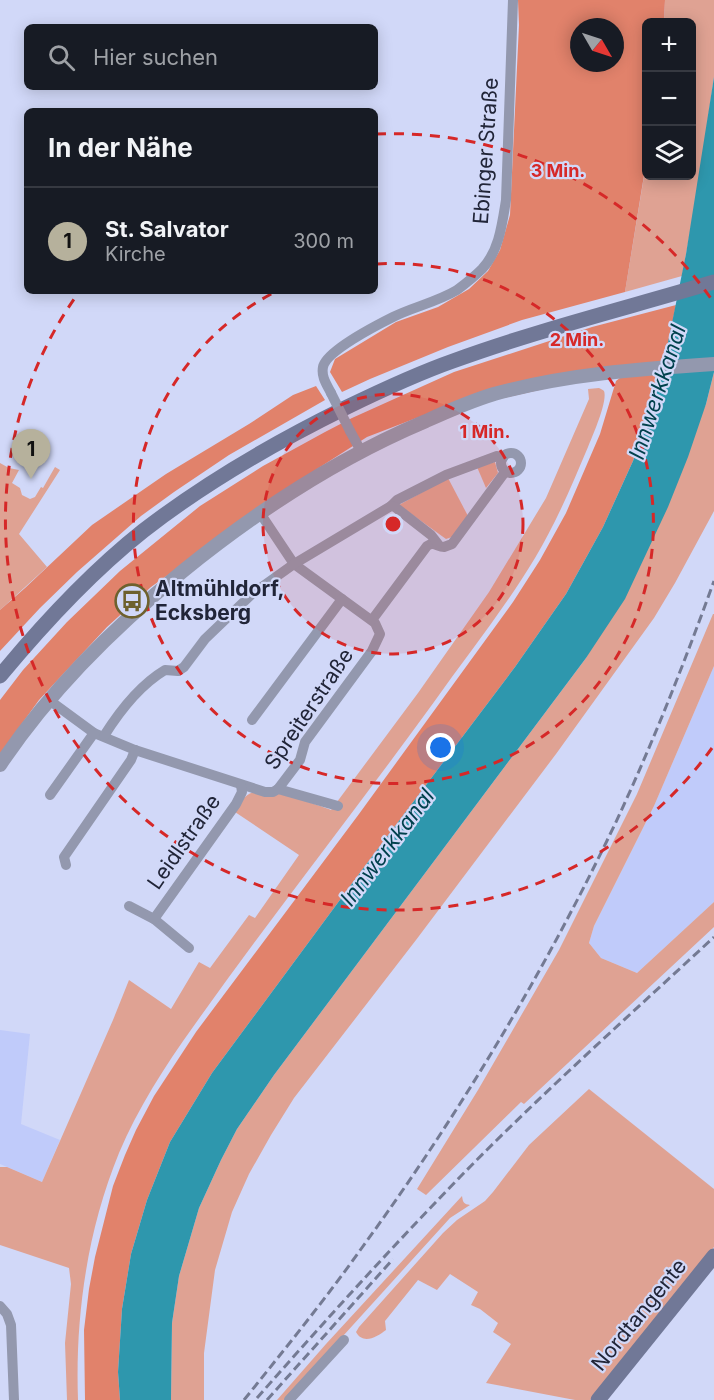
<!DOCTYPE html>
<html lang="de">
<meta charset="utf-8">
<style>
body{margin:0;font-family:Inter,sans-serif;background:#242831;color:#f1f3f6}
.controls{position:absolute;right:18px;top:18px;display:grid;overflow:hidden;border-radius:9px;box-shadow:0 3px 15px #0003}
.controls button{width:54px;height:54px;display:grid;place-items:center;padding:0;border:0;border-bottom:2px solid #363941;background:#171b24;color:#f1f3f6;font:30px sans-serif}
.compass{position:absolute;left:570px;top:18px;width:54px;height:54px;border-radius:50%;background:#171b24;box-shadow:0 3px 15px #0003;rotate:129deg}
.you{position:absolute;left:441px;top:748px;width:21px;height:21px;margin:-15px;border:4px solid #fff;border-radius:50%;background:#1a73e8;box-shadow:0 0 0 9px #1a73e833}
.badge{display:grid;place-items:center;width:39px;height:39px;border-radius:50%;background:#b6b19c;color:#111;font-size:20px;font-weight:700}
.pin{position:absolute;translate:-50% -50px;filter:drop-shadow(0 2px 3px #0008)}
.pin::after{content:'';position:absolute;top:32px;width:21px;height:18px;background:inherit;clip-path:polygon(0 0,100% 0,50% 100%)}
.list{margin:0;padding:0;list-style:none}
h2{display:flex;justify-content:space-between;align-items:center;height:78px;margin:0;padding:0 24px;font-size:26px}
h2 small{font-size:20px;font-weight:400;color:#9ea1a6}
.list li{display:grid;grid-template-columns:39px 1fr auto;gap:18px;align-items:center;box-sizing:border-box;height:108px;padding:0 24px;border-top:2px solid #363941}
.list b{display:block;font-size:22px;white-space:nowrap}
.list p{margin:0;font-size:20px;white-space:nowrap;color:#9ea1a6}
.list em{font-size:20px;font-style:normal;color:#9ea1a6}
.icon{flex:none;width:33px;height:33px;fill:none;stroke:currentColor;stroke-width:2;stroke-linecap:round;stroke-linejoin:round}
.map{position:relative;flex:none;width:714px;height:1400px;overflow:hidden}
.search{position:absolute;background:#171b24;box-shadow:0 3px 15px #0003;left:24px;top:24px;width:354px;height:66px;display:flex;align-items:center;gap:15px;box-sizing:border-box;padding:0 21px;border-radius:9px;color:#9ea1a6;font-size:22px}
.panel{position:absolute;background:#171b24;box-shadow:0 3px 15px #0003;left:24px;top:108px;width:354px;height:186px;border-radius:9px}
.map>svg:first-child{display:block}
</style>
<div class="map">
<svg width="714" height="1400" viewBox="0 0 714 1400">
<rect width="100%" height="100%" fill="#d1d8f8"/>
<g fill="#c0cbfa">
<polygon points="714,666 714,902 637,973 601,958 589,943 594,926 654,806"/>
<polygon points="0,1030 30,1034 21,1124 60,1140 42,1182 0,1164"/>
</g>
<g fill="#dfa293">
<polygon points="665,0 714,0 714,77 697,194 682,276 625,292 646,164 646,176 692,176 692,22 664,22"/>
<polygon points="714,372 714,511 675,583 654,618 556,754 416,940 294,1098 271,1135 249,1174 232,1212 215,1270 204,1353 204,1400 171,1400 172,1323 179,1276 199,1208 221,1160 237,1129 274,1075 586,658 706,404"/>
<path d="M 599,388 C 601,389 603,390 604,391 C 608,401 592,437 588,447 C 572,485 556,523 535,558 C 505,608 468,654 434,702 C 355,811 271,917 193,1027 C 165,1066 138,1108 119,1153 C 87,1231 75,1317 78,1400 L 67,1400 L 65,1343 L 71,1284 L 69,1268 L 0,1245 L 0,1167 L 7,1167 L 42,1182 L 113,1020 L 129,980 L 171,1009 L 199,962 L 210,968 L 249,915 L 255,918 L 299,855 L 235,812 C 239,806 243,797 249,794 C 264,785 314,804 331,810 L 418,693 L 489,592 L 546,498 L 589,399 L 588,389 Z"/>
<polygon points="495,462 498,473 486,488 477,467"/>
<polygon points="0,463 9,468 19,470 12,483 20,488 22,495 30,499 35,497 41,487 43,488 55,467 60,470 19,534 47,567 0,610"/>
<polygon points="448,478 468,516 452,537 446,539 399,505"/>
<polygon points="713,614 714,614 714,666 654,806 594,926 589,943 601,958 637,973 714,902 714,927 524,1104 521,1102 426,1195 417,1189 478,1090 559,950 637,794"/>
<path d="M 589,1089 L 714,1189 L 714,1247 L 590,1400 L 575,1400 L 486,1383 L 511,1344 L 493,1332 L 498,1323 L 480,1309 L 471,1305 L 478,1292 L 450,1274 L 437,1290 L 418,1280 L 385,1321 L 386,1330 C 377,1337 363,1345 356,1332 L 359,1327 L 443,1233 L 457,1220 L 485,1201 L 493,1192 L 529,1145 Z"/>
<path d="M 462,1196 C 463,1203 464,1204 470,1205 L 450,1218 L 285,1400 L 277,1400 L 326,1344 Z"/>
</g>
<g fill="#e1826b" fill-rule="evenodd">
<path d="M 518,0 L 665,0 L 664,22 L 646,22 L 646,163 L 625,292 L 522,320 L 448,347 L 370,379 L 342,392 L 330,372 L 335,359 L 396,322 L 438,307 L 469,289 L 488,271 L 500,250 L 510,215 L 519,25 ZM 579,27 L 615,27 L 615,63 L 579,63 Z"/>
<polygon points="676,305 664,362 419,417 367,437 317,469 151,587 107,627 39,700 0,754 0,700 23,670 67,622 120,571 200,506 263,466 325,432 352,418 454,372 592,327"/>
<polygon points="656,374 660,379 659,384 649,416 633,461 603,527 566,594 515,667 365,866 212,1073 170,1142 147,1200 131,1254 122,1309 118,1372 120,1400 85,1400 84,1330 89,1289 95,1257 113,1186 125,1155 136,1130 154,1096 196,1032 359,814 513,602 540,560 566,513 600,434 616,381 621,377"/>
<polygon points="316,386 325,400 229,455 174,492 141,516 77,572 40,608 0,651 0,610 25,588 92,525 166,474 249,424 293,395"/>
</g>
<polygon fill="#2e97ad" points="714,77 714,372 706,404 688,457 668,507 625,599 586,658 274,1075 237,1129 221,1160 199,1208 179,1276 172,1323 171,1400 120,1400 118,1372 122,1309 131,1254 147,1200 170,1142 212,1073 365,866 515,667 566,594 603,527 633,461 649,416 664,362 686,254"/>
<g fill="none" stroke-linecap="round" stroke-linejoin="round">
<g stroke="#9398ae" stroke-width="10">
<path d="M 331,393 C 327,385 321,377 323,367 C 326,351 377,325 393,317 C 413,307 437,302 457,290 C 465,284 474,277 482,269 C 499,251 502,225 506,200 L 513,0"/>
<polyline points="350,431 361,451"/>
<circle cx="511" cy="463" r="10"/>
<polyline points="391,506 397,500 446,475 497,456 503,458"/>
<polyline points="260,513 294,564 375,623 380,634 372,651 305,742 300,760 278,789"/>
<path d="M 372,620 L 427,546 C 434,541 437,547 444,547 L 452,544 L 505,472"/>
<polyline points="49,700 94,733 135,750 265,792 273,792 278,789 338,806"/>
<polyline points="252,720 342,599"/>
<path d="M 104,736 C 119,712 140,685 165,670 L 178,671 L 184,667 L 205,639 L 252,594 L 294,564 L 391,506 L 395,507 L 431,535 L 438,544"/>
<polyline points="50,795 94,733"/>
<polyline points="66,865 64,857 131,760 135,750"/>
<polyline points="129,906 154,919 189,948"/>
<polyline points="154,919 236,804 242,792 241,785"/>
<polyline points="0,1306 7,1314 11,1325 14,1400"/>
<polyline points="289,1400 344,1340"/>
</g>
<path stroke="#9398ae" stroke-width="14" d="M 0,765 C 50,690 113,628 183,571 C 257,511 338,458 426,421 C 448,411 471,401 494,394 C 567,374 639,369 714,364"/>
<g stroke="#717897" stroke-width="15">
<path d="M 0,676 C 43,624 90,573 143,531 C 206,482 274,443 345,408 C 380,391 416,374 453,361 C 538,330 627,308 714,282"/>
<polyline points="598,1400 714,1256"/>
</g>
<g stroke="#747a93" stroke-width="3" stroke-dasharray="9 4.5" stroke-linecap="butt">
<path d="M 257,1398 C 323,1323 390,1249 460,1177 C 541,1094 629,1016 714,937"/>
<path d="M 244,1400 C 284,1350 324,1301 361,1249 C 458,1116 544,973 615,824 C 652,745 684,664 714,581"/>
<polyline points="267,1400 393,1259"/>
</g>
<polyline stroke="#9398ae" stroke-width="10" points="331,393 350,431"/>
</g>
<circle cx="393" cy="524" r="130" fill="#d62828" fill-opacity=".12"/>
<g fill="none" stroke="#d62828" stroke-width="3" stroke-dasharray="10 8">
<circle cx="393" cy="524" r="130"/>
<path d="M377 264A260 260 0 1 1 277 291"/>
<path d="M712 748A390 390 0 1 1 79 292M376 134A390 390 0 0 1 712 300"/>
</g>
<defs>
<symbol id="bus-ring" viewBox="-11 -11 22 22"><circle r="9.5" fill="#d1d8f8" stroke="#6e612e" stroke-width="1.5"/><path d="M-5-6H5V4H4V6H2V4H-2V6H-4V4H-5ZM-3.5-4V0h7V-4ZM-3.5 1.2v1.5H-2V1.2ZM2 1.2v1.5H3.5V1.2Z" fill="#6e612e"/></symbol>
</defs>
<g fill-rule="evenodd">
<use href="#bus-ring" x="113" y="582" width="38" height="38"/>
</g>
<g text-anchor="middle" stroke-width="4.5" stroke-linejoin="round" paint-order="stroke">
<g font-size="21" fill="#212538" stroke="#d1d8f8">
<text transform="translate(486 151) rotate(-86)" y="7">Ebinger Straße</text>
<text transform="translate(309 709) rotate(-56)" y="7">Spreiterstraße</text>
<text transform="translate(184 842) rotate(-55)" y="7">Leidlstraße</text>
<text transform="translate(639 1315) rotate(-51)" y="7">Nordtangente</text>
</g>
<g font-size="21" font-weight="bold" fill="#212538" stroke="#d1d8f8" text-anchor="start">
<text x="155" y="596">Altmühldorf,<tspan x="155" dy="24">Ecksberg</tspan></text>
</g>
<g font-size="22" font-style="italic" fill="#00404c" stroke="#d1d8f8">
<text transform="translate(657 392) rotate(-72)" y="8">Innwerkkanal</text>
<text transform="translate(387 847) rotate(-53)" y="8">Innwerkkanal</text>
</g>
</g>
<circle cx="393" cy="524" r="9" fill="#d62828" stroke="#d1d8f8" stroke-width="3"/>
<g font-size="18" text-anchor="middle" font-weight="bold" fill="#d62828" stroke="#d1d8f8" stroke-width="4.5" stroke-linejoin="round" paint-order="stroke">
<text x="558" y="177">3 Min.</text>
<text x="577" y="346">2 Min.</text>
<text x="485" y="438">1 Min.</text>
</g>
</svg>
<div class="controls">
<button>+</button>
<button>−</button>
<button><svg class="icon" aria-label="layers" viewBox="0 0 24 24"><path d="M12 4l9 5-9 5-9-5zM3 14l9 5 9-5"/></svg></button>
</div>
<svg class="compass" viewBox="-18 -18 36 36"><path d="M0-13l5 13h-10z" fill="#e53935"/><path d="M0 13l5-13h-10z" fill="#9ea1a6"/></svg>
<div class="you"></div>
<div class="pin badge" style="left:31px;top:479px">1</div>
<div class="search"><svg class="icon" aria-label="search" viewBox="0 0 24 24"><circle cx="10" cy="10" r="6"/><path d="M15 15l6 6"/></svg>Hier suchen</div>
<section class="panel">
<h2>In der Nähe<small></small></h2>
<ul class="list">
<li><span class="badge">1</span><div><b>St. Salvator</b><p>Kirche</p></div><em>300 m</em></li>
</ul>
</section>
</div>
